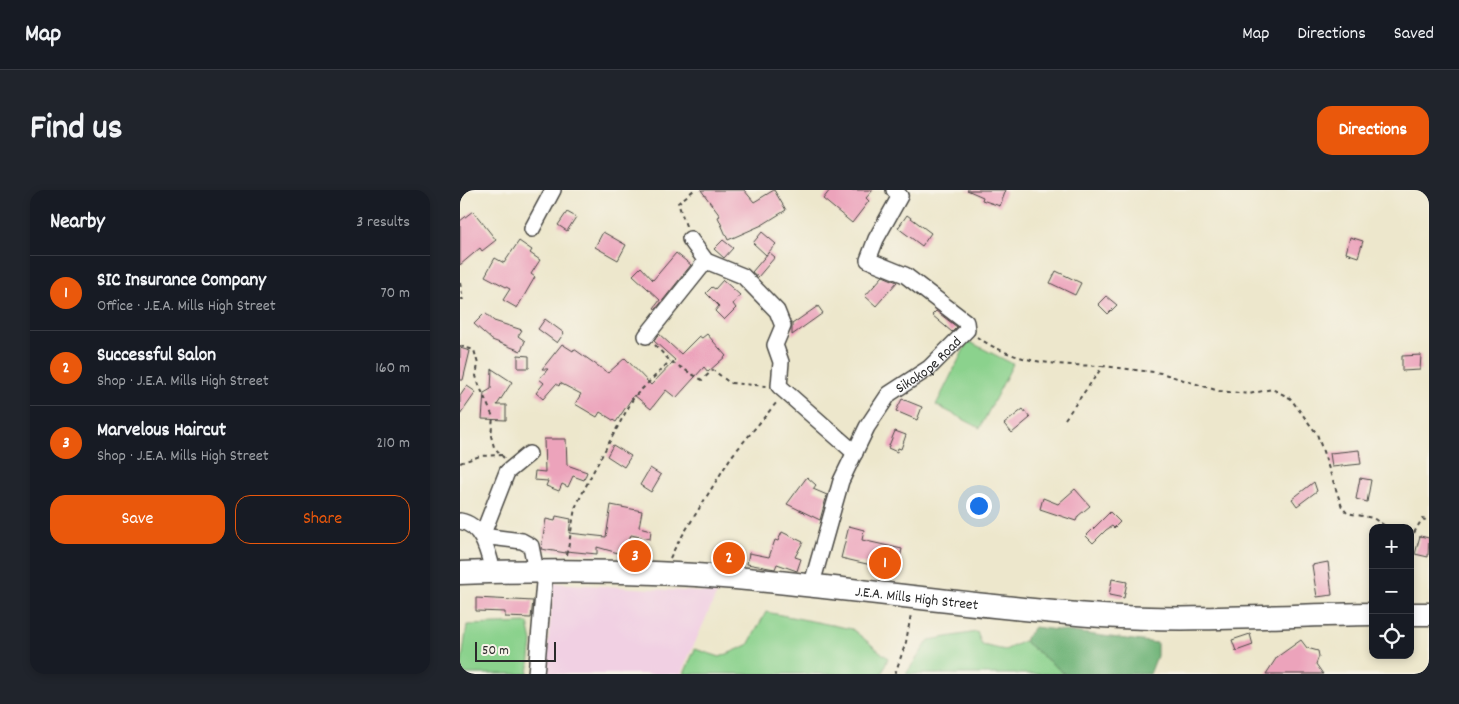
<!DOCTYPE html>
<meta charset="utf-8">
<style>
body{margin:0;font-family:Dekko,sans-serif;background:#20242c;color:#f1f3f6}
.controls{position:absolute;right:15px;bottom:15px;display:grid;overflow:hidden;border-radius:10px;box-shadow:0 2px 8px #0003}
.controls button{width:45px;height:45px;display:grid;place-items:center;padding:0;border:0;border-bottom:1px solid #363941;background:#171b24;color:#f1f3f6;font:25px sans-serif}
.scale{position:absolute;left:15px;bottom:12px;width:81px;box-sizing:border-box;padding-left:5px;border:2px solid #2b2b2b;border-top:0;font-size:14px;line-height:18px;white-space:nowrap;color:#2b2b2b;-webkit-text-stroke:4px #f7f3e8;paint-order:stroke}
.you{position:absolute;left:518px;top:315px;width:18px;height:18px;margin:-12px;border:4px solid #fff;border-radius:50%;background:#1a73e8;box-shadow:0 0 0 8px #1a73e833}
.badge{display:grid;place-items:center;width:32px;height:32px;border-radius:50%;background:#ea580c;color:#fff;font-size:16px;font-weight:700}
.pin{position:absolute;translate:-50% -50%;border:2px solid #fff;box-shadow:0 1px 5px #0006}
.list{margin:0;padding:0;list-style:none}
h2{display:flex;justify-content:space-between;align-items:center;height:65px;margin:0;padding:0 20px;font-size:21px}
h2 small{font-size:16px;font-weight:400;color:#9ea1a6}
.list li{display:grid;grid-template-columns:32px 1fr auto;gap:15px;align-items:center;box-sizing:border-box;height:75px;padding:0 20px;border-top:1px solid #363941}
.list b{display:block;font-size:19px;white-space:nowrap}
.list p{margin:0;font-size:16px;white-space:nowrap;color:#9ea1a6}
.list em{font-size:16px;font-style:normal;color:#9ea1a6}
.actions{display:flex;gap:10px;padding:15px 20px}
.actions a{flex:1;padding:11px 0;border:1px solid #ea580c;border-radius:15px;text-align:center;font-size:18px;color:#ea580c}
.actions .main{background:#ea580c;color:#fff}
.icon{flex:none;width:28px;height:28px;fill:none;stroke:currentColor;stroke-width:2;stroke-linecap:round;stroke-linejoin:round}
.map{position:relative;flex:none;width:969px;height:484px;overflow:hidden;border-radius:15px}
header{display:flex;align-items:center;gap:30px;box-sizing:border-box;height:70px;padding:0 25px;background:#171b24;border-bottom:1px solid #363941}
header strong{font-size:24px}
nav{display:flex;gap:28px;margin-inline-start:auto;font-size:18px}
.intro{display:flex;align-items:center;justify-content:space-between;box-sizing:border-box;height:120px;padding:0 30px}
h1{margin:0;font-size:35px}
.button{padding:12px 22px;border-radius:15px;background:#ea580c;color:#fff;font-size:18px;font-weight:700}
main{display:flex;gap:30px;padding:0 30px}
aside{flex:1;background:#171b24;border-radius:15px;box-shadow:0 2px 8px #0003}
.map>svg:first-child{display:block}
</style>
<header>
<strong>Map</strong>
<nav><a>Map</a><a>Directions</a><a>Saved</a></nav>
</header>
<div class="intro"><h1>Find us</h1><a class="button">Directions</a></div>
<main>
<aside>
<h2>Nearby<small>3 results</small></h2>
<ul class="list">
<li><span class="badge">1</span><div><b>SIC Insurance Company</b><p>Office · J.E.A. Mills High Street</p></div><em>70 m</em></li>
<li><span class="badge">2</span><div><b>Successful Salon</b><p>Shop · J.E.A. Mills High Street</p></div><em>160 m</em></li>
<li><span class="badge">3</span><div><b>Marvelous Haircut</b><p>Shop · J.E.A. Mills High Street</p></div><em>210 m</em></li>
</ul>
<div class="actions"><a class="main">Save</a><a>Share</a></div>
</aside>
<div class="map">
<svg width="969" height="484" viewBox="0 0 969 484">
<rect width="100%" height="100%" fill="#f7f3e8"/>
<filter id="ink" filterUnits="userSpaceOnUse"><feTurbulence type="fractalNoise" baseFrequency=".02" numOctaves="2"/><feDisplacementMap in="SourceGraphic" scale="10" xChannelSelector="R" yChannelSelector="G"/><feConvolveMatrix kernelMatrix="1 2 1 2 8 2 1 2 1" color-interpolation-filters="sRGB"/></filter>
<filter id="wash" filterUnits="userSpaceOnUse"><feTurbulence type="fractalNoise" baseFrequency=".0096" numOctaves="4" result="noise"/><feDisplacementMap in="SourceGraphic" scale="20" xChannelSelector="R" yChannelSelector="G"/><feGaussianBlur stdDeviation="1.12" result="paint"/><feColorMatrix in="noise" values="0 0 0 0 0 0 0 0 0 0 0 0 0 0 0 0 0 1.4 0 .05"/><feComposite in="paint" operator="in"/></filter>
<g filter="url(#wash)">
<rect width="100%" height="100%" fill="#ede7cc"/>
<polygon fill="#f1d0e3" points="94,393 257,403 221,484 85,484"/>
<g fill="#8bd28d" stroke="#5b7e5c">
<polygon points="508,151 553,174 520,238 476,215"/>
<polygon points="306,422 392,439 428,468 422,484 224,484 235,459 260,467 288,455"/>
<polygon points="68,433 72,452 68,484 0,484 7,435"/>
<polygon points="517,442 522,455 545,460 564,451 605,484 446,484 469,450"/>
</g>
<polygon fill="#70b478" stroke="#4e7052" points="574,437 697,453 697,466 690,484 605,484 564,451"/>
<g id="blocks">
<g fill="#eca3bb">
<polygon points="241,0 284,0 294,12 314,0 326,20 302,35 268,50 258,27 260,26"/>
<polygon points="370,0 413,0 406,8 409,11 392,33 363,9"/>
<polygon points="507,0 546,0 540,16 522,10 523,7"/>
<polygon points="13,21 36,50 22,61 20,58 0,75 0,31"/>
<polygon points="107,22 116,27 107,41 98,35"/>
<polygon points="447,25 471,43 462,56 438,38"/>
<polygon points="143,42 166,55 158,70 135,57"/>
<polygon points="302,42 316,54 306,65 293,53"/>
<polygon points="890,47 903,51 898,67 886,63"/>
<polygon points="263,50 273,58 264,68 254,59"/>
<polygon points="59,51 72,60 70,63 80,70 71,84 75,87 57,118 43,110 50,99 25,86 35,68 44,73"/>
<polygon points="309,62 315,67 298,87 292,82"/>
<polygon points="216,63 231,75 196,119 194,118 200,110 173,85 181,77 193,90"/>
<polygon points="596,81 621,93 615,105 590,93"/>
<polygon points="423,86 437,92 416,116 405,106"/>
<polygon points="263,90 280,105 273,114 276,118 264,130 255,121 259,116 246,103 252,97 255,99"/>
<polygon points="646,106 657,115 648,124 638,114"/>
<polygon points="358,116 363,123 332,145 332,134"/>
<polygon points="476,121 497,137 492,142 472,125"/>
<polygon points="25,123 34,131 62,140 58,146 65,151 61,161 32,150 14,134"/>
<polygon points="85,129 104,143 97,153 78,139"/>
<polygon points="199,144 221,164 239,146 242,148 247,144 266,166 248,182 244,177 216,208 206,200 191,219 174,205 156,232 140,222 137,227 115,214 121,204 100,193 99,196 96,194 83,209 76,203 84,193 79,189 88,179 82,179 102,154 113,161 114,159 148,183 165,168 191,195 215,170 194,151"/>
<polygon points="0,158 10,161 3,190 0,190"/>
<polygon points="58,165 69,166 69,178 58,178"/>
<polygon points="961,165 960,180 942,181 942,166"/>
<polygon points="32,179 52,192 37,215 46,215 46,230 22,229 24,203 31,199"/>
<polygon points="7,196 16,202 0,225 0,206"/>
<polygon points="442,209 462,217 457,230 436,221"/>
<polygon points="563,219 570,228 552,243 544,234"/>
<polygon points="435,241 446,245 441,259 438,258 437,262 428,258"/>
<polygon points="84,249 106,249 107,275 127,282 124,290 113,286 108,297 102,294 99,301 86,296 88,291 74,290 75,281 85,282"/>
<polygon points="153,255 171,266 164,277 147,266"/>
<polygon points="899,260 901,274 872,277 870,263"/>
<polygon points="190,278 201,285 191,302 180,295"/>
<polygon points="347,287 356,295 353,299 367,305 360,330 327,314"/>
<polygon points="900,288 911,290 907,312 896,309"/>
<polygon points="854,292 857,301 837,316 832,309"/>
<polygon points="615,299 630,316 618,326 616,331 580,319 583,308 598,314"/>
<polygon points="151,315 182,321 179,337 191,340 190,349 171,345 166,361 159,359 158,363 137,357 137,364 106,361 106,363 81,359 86,329 95,331 96,326 111,329 109,343 146,347"/>
<polygon points="650,322 660,332 654,338 652,336 646,340 633,353 626,346"/>
<polygon points="389,336 404,340 402,350 442,359 437,381 381,368"/>
<polygon points="322,342 343,352 335,367 341,369 337,381 317,374 315,379 287,374 289,363 309,367 315,350 318,351"/>
<polygon points="960,346 969,348 968,367 955,364"/>
<polygon points="868,372 872,405 857,407 852,375"/>
<polygon points="652,389 667,392 664,408 649,405"/>
<polygon points="16,408 73,411 71,428 45,427 45,422 16,421"/>
<polygon points="790,444 793,455 776,461 772,450"/>
<polygon points="841,450 847,458 858,461 859,466 856,474 863,484 806,484 817,467"/>
</g>
</g>
</g>
<g filter="url(#ink)">
<use href="#blocks" fill-opacity="0" stroke="#484743" stroke-width="1"/>
<g fill="none" stroke-linecap="round" stroke-linejoin="round">
<defs>
<g id="minor">
<polyline points="72,39 93,0"/>
<polyline points="230,49 246,71 283,86 317,121 323,136 315,155 321,172 319,196 395,263"/>
<polyline points="186,146 246,71"/>
<polyline points="69,264 47,282 22,346 62,351 71,356 76,381"/>
<path d="M 0,331 C 23,335 28,363 33,381"/>
<path id="s1" d="M 351,397 L 381,291 L 407,237 L 429,204 L 469,178 L 507,140 L 506,132 L 445,85 L 408,70 L 416,49 L 440,6 L 434,0"/>
<polyline points="76,484 85,381"/>
</g>
<g id="highway">
<path id="s2" d="M 0,383 C 91,380 185,380 276,388 C 398,399 519,417 642,426 C 731,432 823,425 913,424"/>
<polyline points="950,424 969,424"/>
</g>
</defs>
<use href="#minor" stroke="#484743" stroke-width="18"/>
<use href="#highway" stroke="#484743" stroke-width="25"/>
<g stroke="#484743" stroke-width="2" stroke-dasharray="4 4" stroke-linecap="butt">
<polyline points="226,36 218,13 234,0"/>
<polyline points="0,93 3,109 0,109"/>
<path d="M 517,147 C 557,174 596,175 643,176"/>
<polyline points="195,155 210,171 242,190 253,180 270,193 307,196"/>
<polyline points="0,156 14,160 18,174 16,186 19,195 33,227 31,246 34,257 44,268"/>
<polyline points="605,229 643,176 701,183 759,201 789,204 812,199 830,208 857,244 882,317 887,323 913,328 928,338"/>
<polyline points="0,273 20,266 42,265"/>
<polyline points="950,350 962,329 969,331"/>
<polyline points="107,365 115,318 133,282 174,207 210,171"/>
<polyline points="210,368 216,356 271,267 317,212"/>
<polyline points="435,484 446,452 451,424"/>
</g>
<use href="#minor" stroke="#fff" stroke-width="15"/>
<use href="#highway" stroke="#fff" stroke-width="22"/>
</g>
</g>
<g text-anchor="middle" stroke-width="5" stroke-linejoin="round" paint-order="stroke">
<g font-size="15" fill="#2b2b2b" stroke="#f7f3e8">
<text dy="5" stroke="none"><textPath href="#s1" startOffset="259">Sikakope Road</textPath></text>
<text dy="5" stroke="none"><textPath href="#s2" startOffset="458">J.E.A. Mills High Street</textPath></text>
</g>
</g>
</svg>
<div class="controls">
<button>+</button>
<button>−</button>
<button><svg class="icon" aria-label="locate" viewBox="0 0 24 24"><circle cx="12" cy="12" r="6"/><path d="M12 2v4M12 18v4M2 12h4M18 12h4"/></svg></button>
</div>
<div class="scale">50 m</div>
<div class="you"></div>
<div class="pin badge" style="left:425px;top:373px">1</div>
<div class="pin badge" style="left:269px;top:368px">2</div>
<div class="pin badge" style="left:175px;top:366px">3</div>
</div>
</main>
